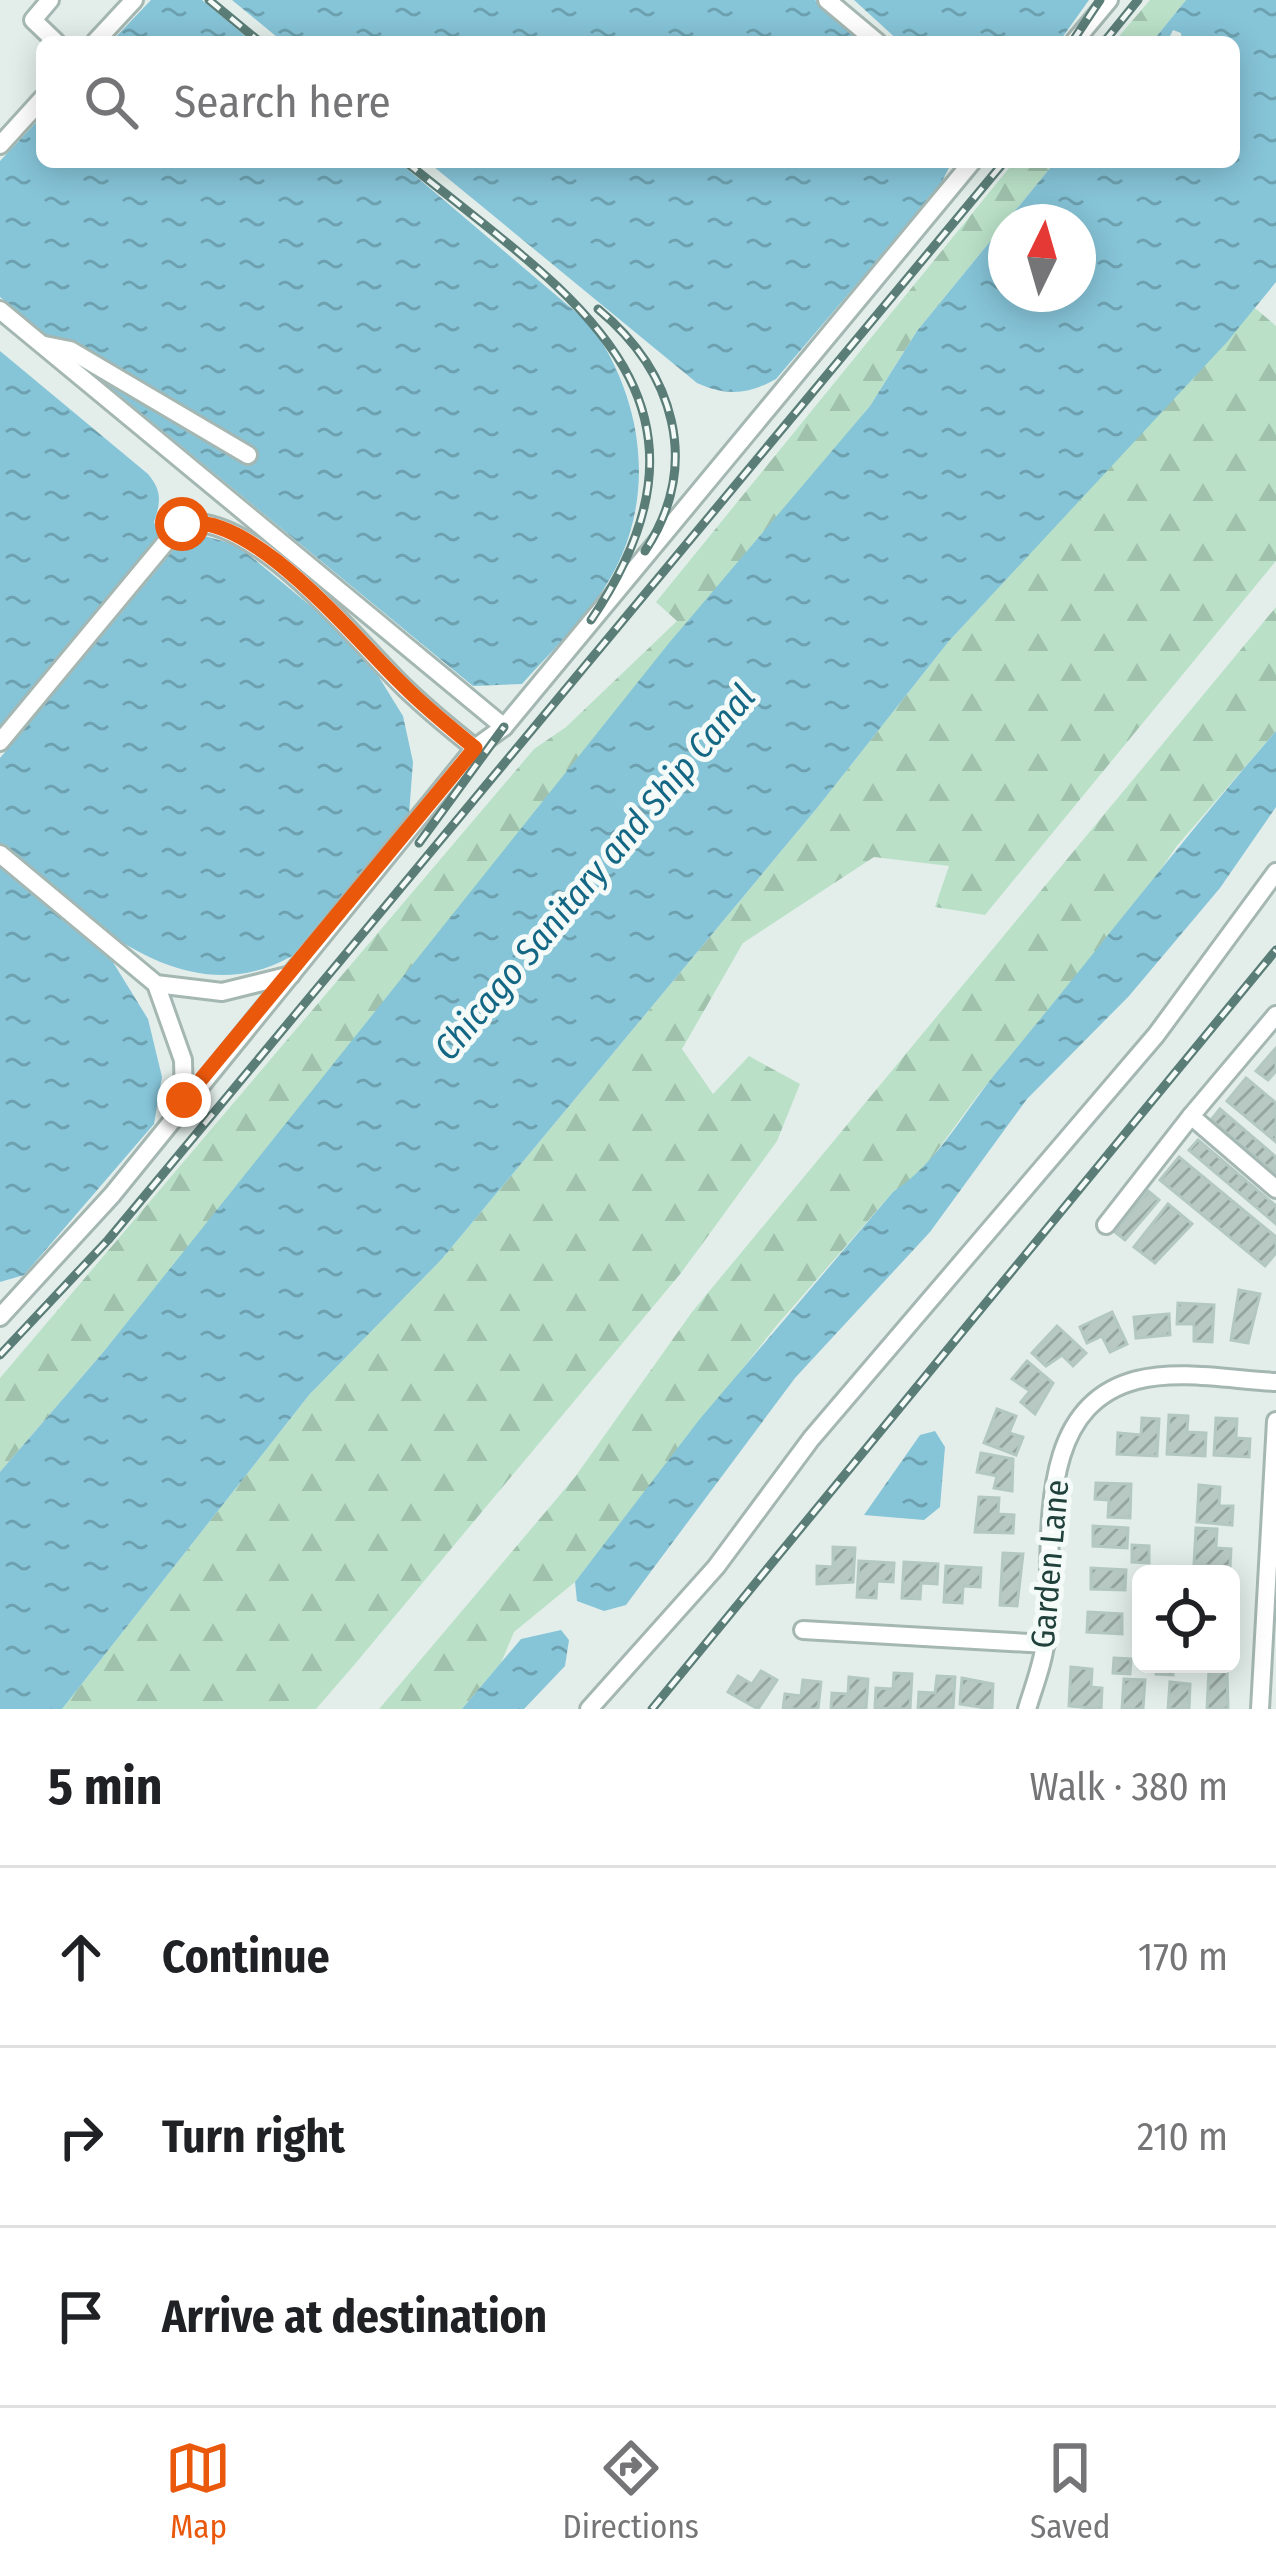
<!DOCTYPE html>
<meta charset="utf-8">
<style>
body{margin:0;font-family:"Fira Sans Condensed",sans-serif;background:#f2f2f2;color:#202124}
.controls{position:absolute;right:36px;bottom:36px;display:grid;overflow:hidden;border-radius:18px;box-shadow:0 6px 30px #0003}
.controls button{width:108px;height:108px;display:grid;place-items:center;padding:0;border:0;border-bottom:3px solid #e0e0e0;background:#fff;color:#202124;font:60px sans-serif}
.compass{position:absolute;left:988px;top:204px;width:108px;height:108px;border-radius:50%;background:#fff;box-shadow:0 6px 30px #0003;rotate:5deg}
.stop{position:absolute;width:36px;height:36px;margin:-27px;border:9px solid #ea580c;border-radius:50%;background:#fff}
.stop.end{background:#ea580c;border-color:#fff;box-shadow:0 3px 12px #0008}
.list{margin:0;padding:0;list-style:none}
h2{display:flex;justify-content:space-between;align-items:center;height:156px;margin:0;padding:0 48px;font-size:51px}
h2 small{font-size:39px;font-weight:400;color:#757577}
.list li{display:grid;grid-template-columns:78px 1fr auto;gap:36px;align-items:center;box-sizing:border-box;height:180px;padding:0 48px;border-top:3px solid #e0e0e0}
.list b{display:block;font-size:45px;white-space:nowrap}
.list em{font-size:39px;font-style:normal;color:#757577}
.icon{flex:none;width:66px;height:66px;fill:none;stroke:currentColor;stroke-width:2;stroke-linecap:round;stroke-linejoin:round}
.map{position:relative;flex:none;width:1276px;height:1709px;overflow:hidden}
.search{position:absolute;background:#fff;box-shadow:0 6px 30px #0003;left:36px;right:36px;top:36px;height:132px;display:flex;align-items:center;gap:30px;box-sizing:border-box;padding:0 42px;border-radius:18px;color:#757577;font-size:45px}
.sheet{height:696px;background:#fff}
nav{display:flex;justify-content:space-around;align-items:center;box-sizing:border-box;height:168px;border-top:3px solid #e0e0e0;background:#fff;font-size:33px;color:#757577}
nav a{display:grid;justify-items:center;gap:6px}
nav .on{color:#ea580c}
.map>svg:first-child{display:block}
</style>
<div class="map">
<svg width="1276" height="1709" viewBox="0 0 1276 1709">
<defs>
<pattern id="forest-firs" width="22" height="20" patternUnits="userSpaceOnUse" patternTransform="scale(3)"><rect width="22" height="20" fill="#bae1c8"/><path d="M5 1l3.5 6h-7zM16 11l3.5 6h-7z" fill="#a0c2ad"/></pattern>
<pattern id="water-ripples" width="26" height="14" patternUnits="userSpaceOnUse" patternTransform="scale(3)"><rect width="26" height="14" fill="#86c4d8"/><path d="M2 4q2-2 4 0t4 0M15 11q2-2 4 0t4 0" fill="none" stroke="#6da1b0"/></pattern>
<pattern id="building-hatch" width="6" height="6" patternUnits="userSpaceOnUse" patternTransform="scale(3)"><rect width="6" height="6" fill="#b8c9c3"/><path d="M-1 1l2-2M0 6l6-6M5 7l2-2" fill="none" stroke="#95a5a0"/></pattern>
</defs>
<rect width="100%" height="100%" fill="#e3eeea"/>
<g fill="url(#forest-firs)">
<polygon points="1150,0 1186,0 1152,42 1114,42"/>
<polygon points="1014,162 1055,162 917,331 870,406 105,1350 0,1472 0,1378 534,749 566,727 677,621 656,602"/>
<polygon points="1255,308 1276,326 1276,561 985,915 935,907 949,866 874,857 743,943 682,1049 713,1094 749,1056 800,1084 777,1141 681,1273 355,1664 316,1709 62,1709 309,1395 441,1260 817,808 949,641"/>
<polygon points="1276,607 1276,731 1176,847 1146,892 978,1095 920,1174 893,1192 777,1325 575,1582 514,1632 501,1663 462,1709 379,1709 575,1477 692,1312"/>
</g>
<g fill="url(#water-ripples)">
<polygon points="151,0 202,0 253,42 111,42"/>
<polygon points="232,0 815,0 866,42 283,42"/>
<polygon points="854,0 1089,0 1059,42 900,42"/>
<polygon points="1186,0 1276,0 1276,282 1227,342 949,641 817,808 441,1260 309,1395 62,1709 0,1709 0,1472 105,1350 669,643 870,406 917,331 1006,222 1006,294 1078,294 1078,222 1006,222 1055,162 1234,162 1234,42 1182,42 1181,33 1173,30 1167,42 1152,42"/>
<path d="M 42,116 L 42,162 L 399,162 L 590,324 C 649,407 659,515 596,600 C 574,630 547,656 522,684 L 473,686 L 0,297 L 0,161 Z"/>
<path d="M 428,162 L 952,162 L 938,189 L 776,379 C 748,395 726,396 697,383 Z"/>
<path d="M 0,351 L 148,474 C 162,491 161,501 154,522 L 159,535 L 0,727 Z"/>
<path d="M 201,535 L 237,545 L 361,648 L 403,716 L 413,762 L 409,814 L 292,956 C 181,1019 79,911 0,847 L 0,758 L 175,548 L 188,536 Z"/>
<path d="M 1276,731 L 1276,807 L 1220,888 L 1129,996 L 1027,1099 L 930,1232 L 795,1378 L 626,1605 L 604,1611 L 577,1601 L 575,1582 L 699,1420 L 893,1192 C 937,1163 962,1115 995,1074 C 1090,960 1179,843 1276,731 Z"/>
<polygon points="0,866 111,959 148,1019 162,1077 154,1124 24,1275 0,1282"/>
<polygon points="935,1431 945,1447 940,1507 924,1520 864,1515 920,1435"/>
<polygon points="561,1630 569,1640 565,1666 524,1709 462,1709 521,1639"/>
</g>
<g fill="url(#building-hatch)" stroke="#b4c8c2" stroke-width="3">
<polygon points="1276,1048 1276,1071 1268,1080 1256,1071"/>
<polygon points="1246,1078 1276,1103 1276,1142 1227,1101"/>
<polygon points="1220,1109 1276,1157 1276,1174 1211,1120"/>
<polygon points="1198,1140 1276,1206 1276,1224 1189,1150"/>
<polygon points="1179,1157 1276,1237 1276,1253 1265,1266 1160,1180"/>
<polygon points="1148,1191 1159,1200 1125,1240 1115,1232"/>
<polygon points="1168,1204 1192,1224 1155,1263 1134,1247"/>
<polygon points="1239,1290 1260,1294 1248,1343 1231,1340"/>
<polygon points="1178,1303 1214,1305 1212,1342 1194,1341 1194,1324 1177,1324"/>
<polygon points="1112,1312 1127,1344 1110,1352 1102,1336 1087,1343 1080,1327"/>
<polygon points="1169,1314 1170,1335 1136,1338 1134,1317"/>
<polygon points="1057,1326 1086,1353 1073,1366 1062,1355 1046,1366 1032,1353"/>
<polygon points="1027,1361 1053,1383 1035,1414 1021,1402 1030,1391 1012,1379"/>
<polygon points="997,1409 1016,1416 1009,1433 1023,1437 1016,1455 984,1443"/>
<polygon points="1169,1415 1188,1416 1187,1432 1206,1433 1205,1456 1167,1454"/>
<polygon points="1142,1418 1159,1419 1157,1456 1117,1454 1118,1433 1141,1435"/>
<polygon points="1216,1418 1237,1419 1236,1438 1250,1439 1249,1457 1214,1455"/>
<polygon points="981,1453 1013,1459 1012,1491 994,1488 997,1476 977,1472"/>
<polygon points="1096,1483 1131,1484 1130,1518 1108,1517 1109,1500 1095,1499"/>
<polygon points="1199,1485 1220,1487 1219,1506 1233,1506 1232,1525 1197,1522"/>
<polygon points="979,1497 999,1498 998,1514 1014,1515 1013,1533 975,1532"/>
<polygon points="1093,1526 1128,1528 1127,1548 1093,1546"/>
<polygon points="1196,1528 1217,1529 1216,1548 1231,1549 1230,1567 1194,1565"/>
<polygon points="1132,1545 1149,1546 1149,1563 1132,1562"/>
<polygon points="833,1547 855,1548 853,1582 817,1584 817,1566 833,1567"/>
<polygon points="1003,1553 1023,1554 1017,1606 1000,1605"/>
<polygon points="859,1561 894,1563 893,1582 877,1581 876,1598 857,1597"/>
<polygon points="904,1562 938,1564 937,1584 921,1583 920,1599 902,1598"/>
<polygon points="946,1566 981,1568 980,1587 963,1586 962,1603 944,1602"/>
<polygon points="1091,1568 1126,1570 1125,1590 1091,1589"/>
<polygon points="1088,1612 1122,1614 1122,1634 1087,1632"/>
<polygon points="1114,1658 1131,1659 1130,1674 1113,1673"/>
<polygon points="1156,1664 1173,1664 1173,1675 1156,1674"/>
<polygon points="1071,1667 1092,1669 1091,1687 1102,1688 1101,1709 1069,1706"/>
<polygon points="1209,1670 1227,1671 1228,1709 1207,1709"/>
<polygon points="761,1671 777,1680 758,1709 728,1692 738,1676 752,1684"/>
<polygon points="894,1673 912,1674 910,1709 875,1708 876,1688 893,1689"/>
<polygon points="937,1676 955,1677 953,1709 918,1709 919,1692 935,1693"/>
<polygon points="849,1677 868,1679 866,1709 831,1709 832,1693 848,1694"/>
<polygon points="962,1678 993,1684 992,1709 960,1704"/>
<polygon points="1124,1679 1145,1680 1143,1709 1122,1709"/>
<polygon points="803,1680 821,1682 818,1709 783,1709 785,1694 801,1696"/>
<polygon points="1170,1682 1190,1684 1189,1709 1168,1709"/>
</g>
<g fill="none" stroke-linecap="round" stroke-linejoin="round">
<defs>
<g id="minor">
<polyline points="50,0 33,20 56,42"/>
<polyline points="827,0 877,42"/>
<polyline points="95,42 134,0"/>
<polyline points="1074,42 1109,0"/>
<polyline points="0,145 42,99"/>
<polyline points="0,310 504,727"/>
<polyline points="45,345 70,350 248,455"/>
<path d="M 0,742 L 181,524 C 252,508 357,642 405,688 C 427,709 451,729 475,748"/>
<polyline points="0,854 156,984 222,992 291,975"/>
<polyline points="156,984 183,1060 184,1100"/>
<polyline points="1276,1015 1191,1116 1276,1189"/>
<polyline points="1106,1225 1191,1116"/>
<polyline points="0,1317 112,1195 475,748 504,727 972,162"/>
<polyline points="803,1630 1046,1644"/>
<polyline points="589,1709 716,1567 811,1439 1156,1035 1276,872"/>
<path d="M 1027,1709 C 1034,1686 1044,1661 1046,1637 C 1056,1552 1028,1408 1137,1380 C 1180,1369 1233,1380 1276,1382"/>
<polyline points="1260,1709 1276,1421"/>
</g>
</defs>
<use href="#minor" stroke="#a5b7b2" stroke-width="22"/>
<use href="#minor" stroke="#fff" stroke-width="16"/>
<defs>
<g id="rail">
<polyline points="209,0 260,42"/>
<polyline points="1072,42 1100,0"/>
<polyline points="1104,42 1138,0"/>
<path d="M 406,162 C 568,294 744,394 591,620"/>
<path d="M 598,309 C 674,372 702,464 645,551"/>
<polyline points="419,843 504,727"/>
<polyline points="0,1355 108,1240 1004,162"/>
<polyline points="652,1709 1276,950"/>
</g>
</defs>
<use href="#rail" stroke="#5b7d77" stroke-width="9"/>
<use href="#rail" stroke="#f4faf7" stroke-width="4.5" stroke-dasharray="14" stroke-linecap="butt"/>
</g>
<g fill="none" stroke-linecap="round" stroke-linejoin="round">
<path stroke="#ea580c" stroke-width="15" d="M 182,524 C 252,508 357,642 405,687 C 427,709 451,728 475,748 L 184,1100"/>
</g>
<g text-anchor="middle" stroke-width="10" stroke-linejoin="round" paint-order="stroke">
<g font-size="33" fill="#20413b" stroke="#f4faf7">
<text transform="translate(1049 1564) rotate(-85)" y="12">Garden Lane</text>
</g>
<g font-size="36" font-style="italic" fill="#146784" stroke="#f4faf7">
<text transform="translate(594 872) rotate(-50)" y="13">Chicago Sanitary and Ship Canal</text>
</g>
</g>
</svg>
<div class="controls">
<button><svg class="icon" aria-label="locate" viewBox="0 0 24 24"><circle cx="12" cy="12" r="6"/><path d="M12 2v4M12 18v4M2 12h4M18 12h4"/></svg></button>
</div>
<svg class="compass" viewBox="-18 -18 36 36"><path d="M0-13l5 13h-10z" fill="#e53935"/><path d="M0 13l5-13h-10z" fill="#757577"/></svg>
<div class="stop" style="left:182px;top:524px"></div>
<div class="stop end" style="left:184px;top:1100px"></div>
<div class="search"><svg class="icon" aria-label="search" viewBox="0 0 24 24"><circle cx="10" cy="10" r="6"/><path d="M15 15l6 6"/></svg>Search here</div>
</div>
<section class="sheet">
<h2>5 min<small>Walk · 380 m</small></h2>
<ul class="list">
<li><svg class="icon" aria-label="ahead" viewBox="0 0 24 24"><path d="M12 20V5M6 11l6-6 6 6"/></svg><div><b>Continue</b></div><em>170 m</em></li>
<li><svg class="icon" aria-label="right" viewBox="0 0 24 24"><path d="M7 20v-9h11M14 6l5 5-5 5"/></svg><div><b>Turn right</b></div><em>210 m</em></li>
<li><svg class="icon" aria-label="arrive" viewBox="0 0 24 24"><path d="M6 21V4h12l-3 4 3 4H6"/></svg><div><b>Arrive at destination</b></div></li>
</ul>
</section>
<nav>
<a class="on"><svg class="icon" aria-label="map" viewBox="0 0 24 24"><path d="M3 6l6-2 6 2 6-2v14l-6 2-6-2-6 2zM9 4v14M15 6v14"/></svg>Map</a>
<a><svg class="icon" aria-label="directions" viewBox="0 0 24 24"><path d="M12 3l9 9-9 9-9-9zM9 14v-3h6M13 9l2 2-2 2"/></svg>Directions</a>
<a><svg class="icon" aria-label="saved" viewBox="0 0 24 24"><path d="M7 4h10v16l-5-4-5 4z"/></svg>Saved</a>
</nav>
